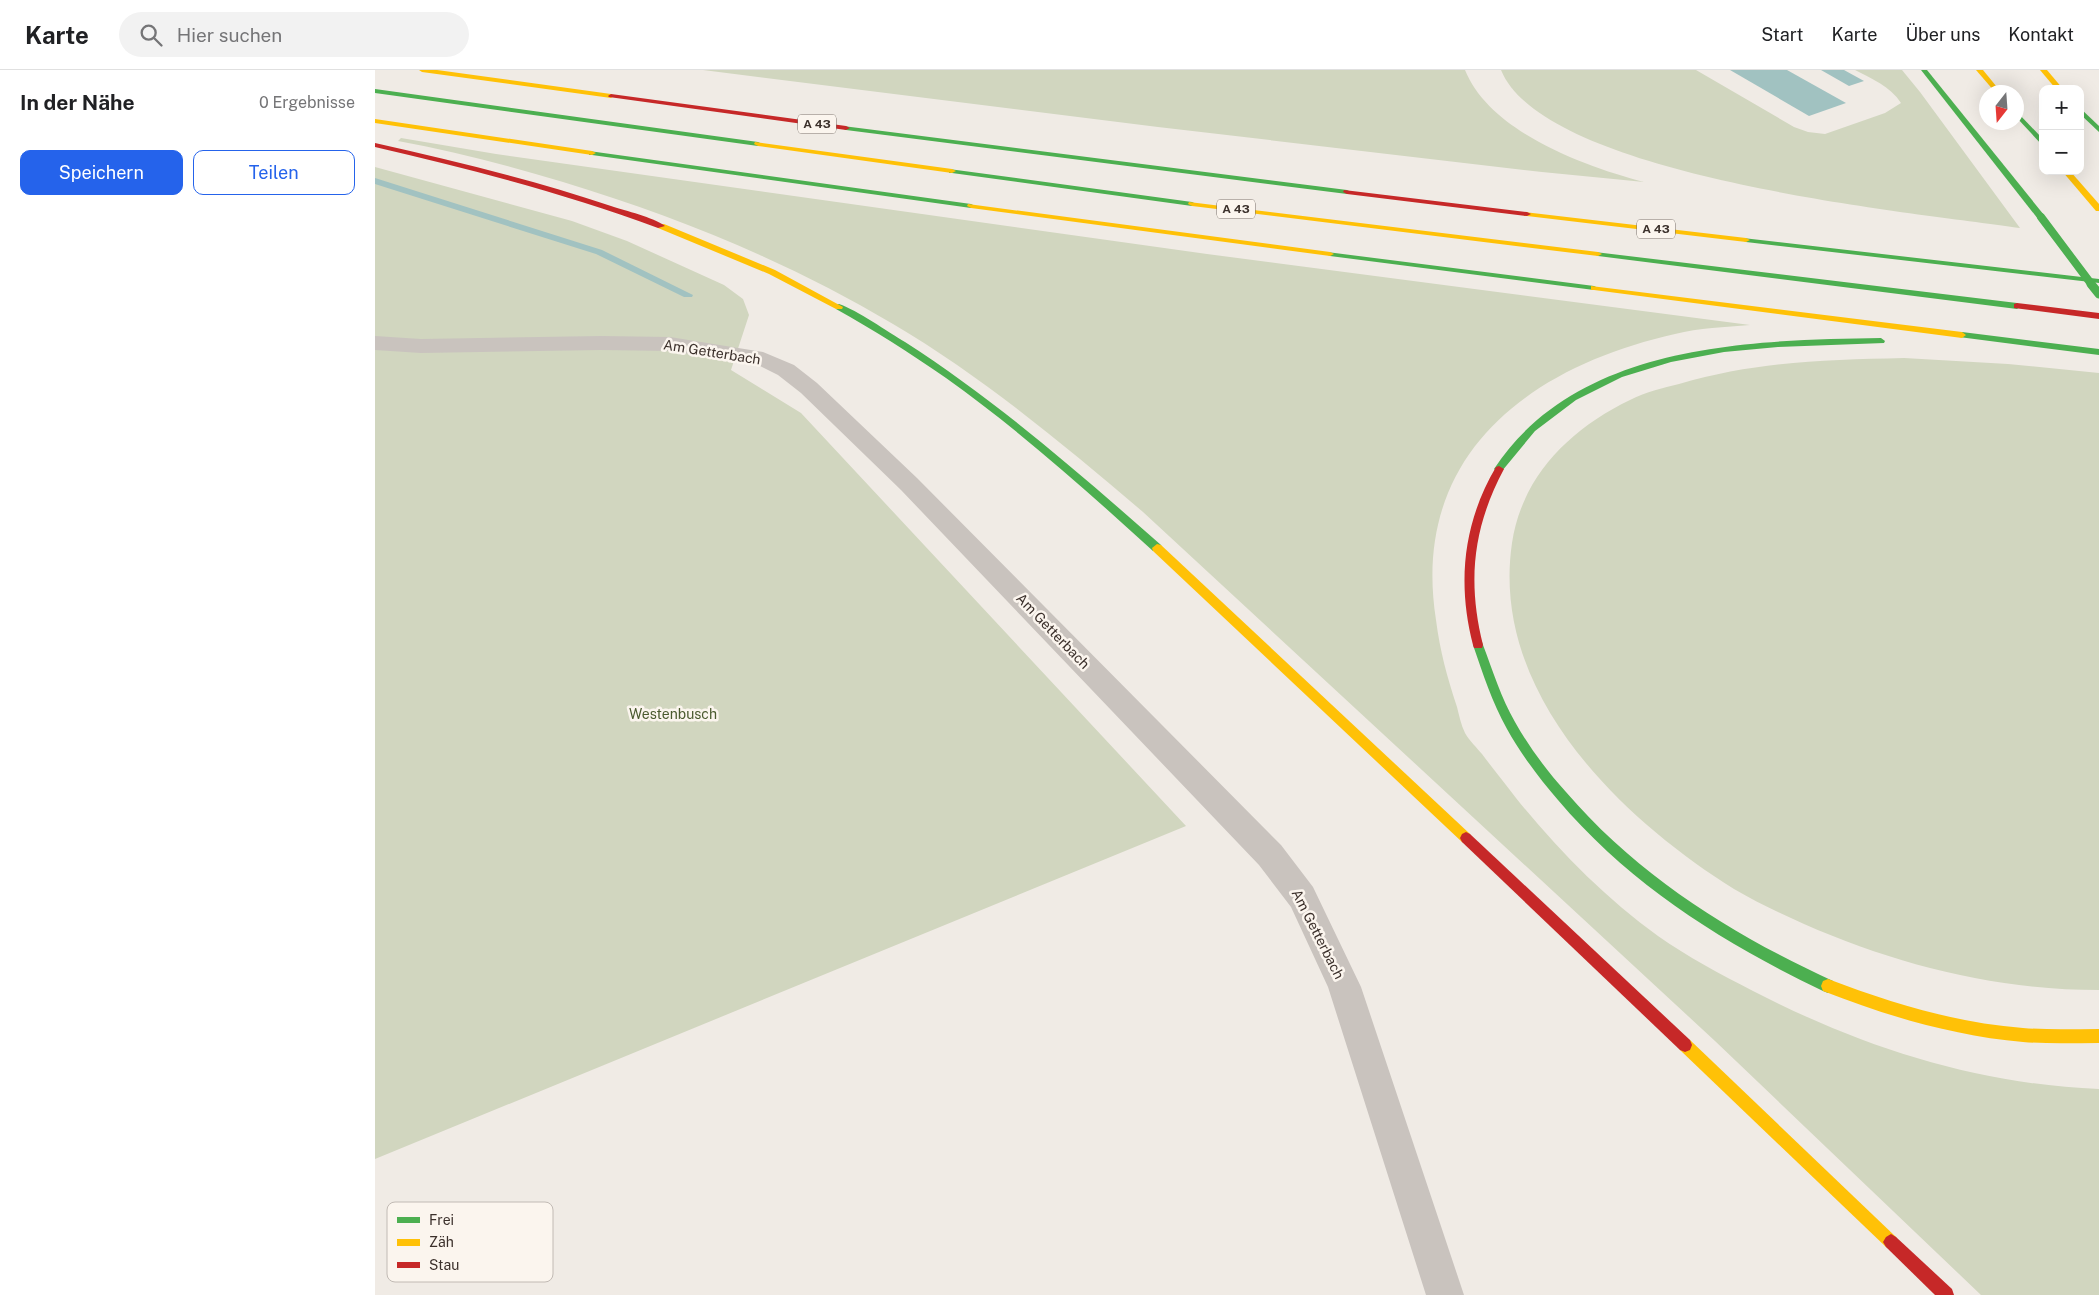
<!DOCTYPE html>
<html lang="de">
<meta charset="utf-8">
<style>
body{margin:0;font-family:"Public Sans",sans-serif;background:#f2f2f2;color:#202124}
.controls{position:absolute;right:15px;top:15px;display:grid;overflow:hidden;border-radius:10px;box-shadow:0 5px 20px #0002}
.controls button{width:45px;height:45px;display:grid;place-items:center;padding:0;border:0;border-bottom:1px solid #e0e0e0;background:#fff;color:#202124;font:25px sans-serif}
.compass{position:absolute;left:1604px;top:15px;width:45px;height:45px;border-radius:50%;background:#fff;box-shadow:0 5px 20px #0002;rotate:197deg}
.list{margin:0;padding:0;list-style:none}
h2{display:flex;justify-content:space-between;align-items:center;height:65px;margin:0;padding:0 20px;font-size:21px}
h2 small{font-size:16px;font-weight:400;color:#757577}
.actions{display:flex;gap:10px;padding:15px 20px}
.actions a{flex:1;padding:11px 0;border:1px solid #2563eb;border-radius:10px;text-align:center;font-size:18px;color:#2563eb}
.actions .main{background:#2563eb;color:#fff}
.icon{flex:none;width:28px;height:28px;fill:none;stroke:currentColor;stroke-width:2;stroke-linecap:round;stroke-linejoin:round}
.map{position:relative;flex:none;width:1724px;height:1225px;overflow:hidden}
header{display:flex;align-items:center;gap:30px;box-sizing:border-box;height:70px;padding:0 25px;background:#fff;border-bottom:1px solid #e0e0e0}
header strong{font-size:24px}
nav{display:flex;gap:28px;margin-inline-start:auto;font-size:18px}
.search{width:350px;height:45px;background:#f2f2f2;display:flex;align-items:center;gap:12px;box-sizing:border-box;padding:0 18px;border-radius:28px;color:#757577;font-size:19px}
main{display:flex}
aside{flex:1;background:#fff}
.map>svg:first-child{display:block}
</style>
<header>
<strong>Karte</strong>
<div class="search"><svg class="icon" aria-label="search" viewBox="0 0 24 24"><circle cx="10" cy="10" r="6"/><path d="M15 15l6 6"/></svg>Hier suchen</div>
<nav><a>Start</a><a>Karte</a><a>Über uns</a><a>Kontakt</a></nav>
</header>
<main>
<aside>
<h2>In der Nähe<small>0 Ergebnisse</small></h2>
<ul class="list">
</ul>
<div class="actions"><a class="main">Speichern</a><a>Teilen</a></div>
</aside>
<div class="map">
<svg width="1724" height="1225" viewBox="0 0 1724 1225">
<rect width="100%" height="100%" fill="#f0ebe5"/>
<g fill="#d1d6bf">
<path d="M 328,0 L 1090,0 C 1115,62 1209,96 1269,112 L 1167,102 L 783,57 Z"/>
<path d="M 1126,0 L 1321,0 L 1419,57 L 1433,62 L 1450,64 L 1510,43 L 1526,33 C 1515,16 1497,9 1480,0 L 1527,0 L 1545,22 L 1645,158 C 1537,142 1170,108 1126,0 Z"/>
<path d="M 26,68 L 121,84 L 832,184 L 1375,255 C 1350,257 1324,258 1300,264 C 1154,297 1035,385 1061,550 C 1065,581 1072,607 1082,637 C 1084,645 1086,655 1090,663 C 1094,670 1102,678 1107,684 C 1118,699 1130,713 1141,728 C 1182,779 1229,827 1283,866 C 1313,887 1345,904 1378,921 C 1487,977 1600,1014 1724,1019 L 1724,1225 L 1606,1225 L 1340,971 L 768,442 C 689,375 608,307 518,254 C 414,192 303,147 188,112 C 134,96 79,81 23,71 Z"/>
<polygon points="0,97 197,151 252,171 349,215 368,229 374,245 356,300 426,343 811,756 0,1089"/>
<path d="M 1529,288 L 1633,294 L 1724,303 L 1724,920 C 1622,920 1522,895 1429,854 C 1405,843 1381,832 1359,819 C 1244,747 1115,622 1137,473 C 1147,406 1195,359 1255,330 C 1270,322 1288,318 1304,314 C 1382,291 1449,290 1529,288 Z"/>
</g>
<g fill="#a1c2c1">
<polygon points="1355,0 1412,0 1471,33 1434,46"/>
<polygon points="1446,0 1469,0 1489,11 1474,16"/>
</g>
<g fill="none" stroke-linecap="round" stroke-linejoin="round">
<polygon fill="#a1c2c1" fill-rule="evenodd" points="0,108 227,180 318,225 317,227 309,227 221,184 0,114"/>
<polygon fill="#c9c3be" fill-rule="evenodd" points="0,266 46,269 226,266 295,267 388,282 419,295 442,313 542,408 906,775 938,817 986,917 1089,1225 1051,1225 953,917 916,837 884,795 526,420 426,323 403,305 383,295 295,281 226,280 46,283 0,280"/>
<g fill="#4caf50" fill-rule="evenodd">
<polygon points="1546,0 1552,0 1669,145 1669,149 1663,149"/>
<polygon points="0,19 383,72 387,74 383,76 0,23"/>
<polygon points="1705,38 1724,56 1724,62 1705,44"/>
<polygon points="1642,42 1668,69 1668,76 1642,48"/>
<polygon points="468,56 972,120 976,122 972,124 471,60 467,58"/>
<polygon points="214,81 596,134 600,136 596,138 217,85 214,85"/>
<polygon points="574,99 817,132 821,134 817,136 577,103 574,103"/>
<polygon points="1368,168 1724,209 1724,213 1371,172 1367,170"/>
<polygon points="952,182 1219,216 1223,218 1219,220 955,186 951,184"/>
<polygon points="1220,182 1642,233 1646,236 1642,239 1223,186 1219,184"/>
<path d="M 464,234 C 482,240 513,262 530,272 C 622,331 704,403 786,475 L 787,478 L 786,481 L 778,481 C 711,420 644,360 571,308 C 535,283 499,260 461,239 L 461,235 Z"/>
<polygon points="1587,262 1724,279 1724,285 1584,267 1583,265"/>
<path d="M 1506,268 L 1510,271 L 1509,273 L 1403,277 L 1349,282 L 1296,292 L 1247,307 L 1201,330 L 1160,361 L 1127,401 L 1121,401 L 1119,399 C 1201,274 1372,270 1506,268 Z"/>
<path d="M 1103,571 L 1107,572 L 1108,575 C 1118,601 1126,628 1140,652 C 1154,677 1172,701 1191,722 C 1264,807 1358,865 1458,911 L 1460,916 L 1458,921 L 1453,923 L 1448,921 C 1348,873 1255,815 1183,730 C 1164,708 1146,684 1132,659 C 1117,632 1108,604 1098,575 L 1099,572 Z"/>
</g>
<g fill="#ffc107" fill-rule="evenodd">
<polygon points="44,0 62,0 236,24 239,26 236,28 47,2"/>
<polygon points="1601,0 1608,0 1626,22 1620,22"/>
<polygon points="1665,0 1672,0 1688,19 1681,19"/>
<polygon points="0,49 217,81 221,83 217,85 0,53"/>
<polygon points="380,72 577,99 581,101 577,103 383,76 379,74"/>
<polygon points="1687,101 1695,101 1724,134 1724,141 1721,141"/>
<polygon points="814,132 1223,182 1227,184 1223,186 817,136 813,134"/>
<polygon points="593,134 955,182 959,184 955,186 596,138 592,136"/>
<polygon points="1149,142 1371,168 1375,170 1371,172 1152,146 1149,146"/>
<polygon points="283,154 289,154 400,200 468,237 467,239 461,239 394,204 283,158"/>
<polygon points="1216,216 1587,262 1591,265 1587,268 1219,220 1216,220"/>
<polygon points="782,474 786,475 1095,764 1097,768 1095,772 1091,774 1087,772 778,481 777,478"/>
<path d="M 1453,909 C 1516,933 1581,953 1648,958 C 1673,960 1699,959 1724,959 L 1724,973 C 1699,973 1673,974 1648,972 C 1579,966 1512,946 1448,921 L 1446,916 L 1448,911 Z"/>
<polygon points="1310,968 1315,970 1521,1167 1524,1172 1521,1177 1516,1180 1511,1177 1305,980 1303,975 1305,970"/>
</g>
<g fill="#c62828" fill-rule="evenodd">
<polygon points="236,24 471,56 475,58 471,60 234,27 233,26"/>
<path d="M 0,73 C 80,91 159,110 236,136 C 251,141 278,147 290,156 L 283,158 C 191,124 96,99 0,77 Z"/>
<polygon points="969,120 1152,142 1156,144 1152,146 972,124 968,122"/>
<polygon points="1642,233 1724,243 1724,249 1639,238 1639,234"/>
<path d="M 1124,396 L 1129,399 C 1098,457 1092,511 1108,575 L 1107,578 L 1099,578 L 1098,575 C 1082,513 1088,453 1121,397 Z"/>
<polygon points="1091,762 1095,764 1315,970 1317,975 1315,980 1310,982 1305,980 1087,772 1085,768 1087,764"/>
<polygon points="1516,1164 1521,1167 1577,1219 1579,1225 1560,1225 1511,1177 1508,1172 1511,1167"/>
</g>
<polyline stroke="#4caf50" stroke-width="8" points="1666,147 1717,215"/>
<polyline stroke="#4caf50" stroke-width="9" points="1716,214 1724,224"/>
</g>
<g text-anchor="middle" stroke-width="5" stroke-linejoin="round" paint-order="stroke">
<g fill="#fbf5ee" stroke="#756b66" stroke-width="1">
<rect x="423" y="44.5" width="38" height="19" rx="4"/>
<rect x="842" y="129.5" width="38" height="19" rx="4"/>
<rect x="1262" y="149.5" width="38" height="19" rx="4"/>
</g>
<g font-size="12" font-weight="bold" fill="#3b302b">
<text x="442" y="58">A 43</text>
<text x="861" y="143">A 43</text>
<text x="1281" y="163">A 43</text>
</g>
<g font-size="14" fill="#3b302b" stroke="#fbf5ee">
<text transform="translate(337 282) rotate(9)" y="5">Am Getterbach</text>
<text transform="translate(678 561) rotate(46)" y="5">Am Getterbach</text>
<text transform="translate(943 864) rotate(63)" y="5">Am Getterbach</text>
</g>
<g font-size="14" fill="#4a5a2e" stroke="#fbf5ee">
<text x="298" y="649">Westenbusch</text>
</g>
</g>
<rect x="12" y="1132" width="166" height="80" rx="8" fill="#fbf5ee" stroke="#c1bab4" stroke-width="1"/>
<rect x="22" y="1147" width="23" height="6" fill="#4caf50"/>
<rect x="22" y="1169" width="23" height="7" fill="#ffc107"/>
<rect x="22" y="1192" width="23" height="6" fill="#c62828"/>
<g font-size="14" fill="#3b302b">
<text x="54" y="1155">Frei</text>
<text x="54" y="1177">Zäh</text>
<text x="54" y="1200">Stau</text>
</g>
</svg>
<div class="controls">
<button>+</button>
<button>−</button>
</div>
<svg class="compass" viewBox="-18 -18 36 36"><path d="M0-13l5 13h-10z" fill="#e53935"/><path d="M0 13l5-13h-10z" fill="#757577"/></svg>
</div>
</main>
